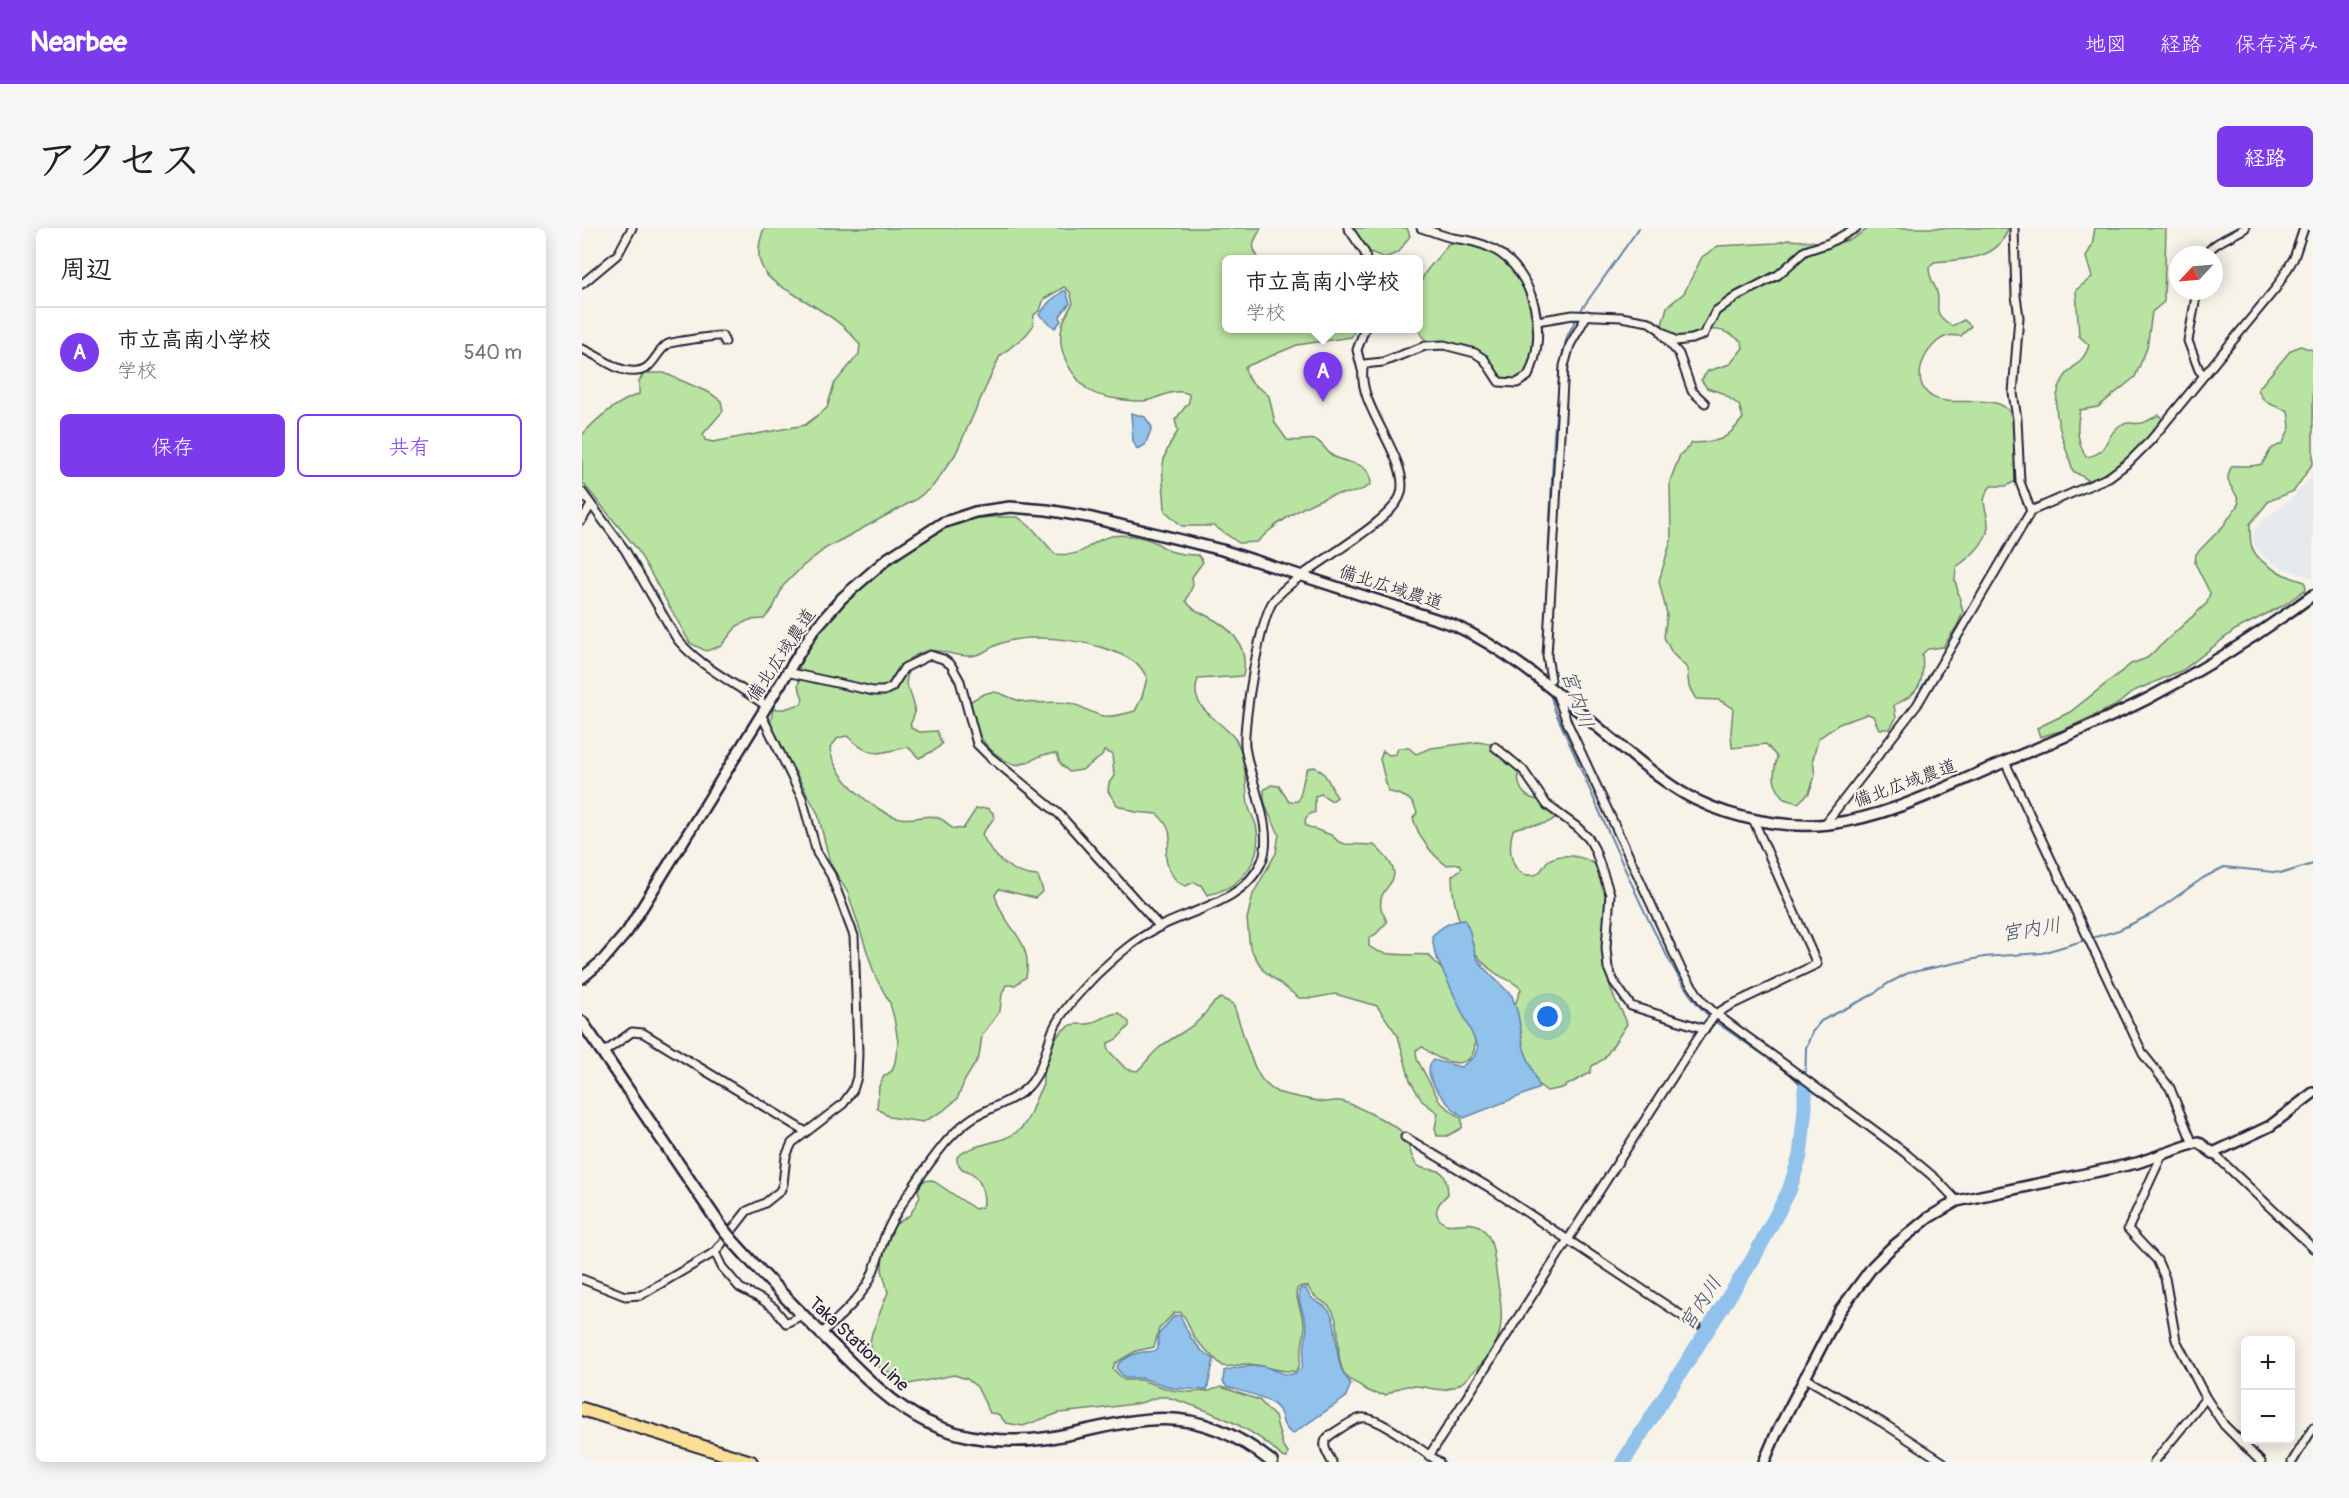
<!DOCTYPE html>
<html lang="ja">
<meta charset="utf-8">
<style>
body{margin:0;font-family:Pangolin,"Klee One",sans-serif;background:#f6f6f6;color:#222}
.controls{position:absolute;right:18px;bottom:18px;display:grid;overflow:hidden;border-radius:9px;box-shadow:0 3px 15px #0003}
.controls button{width:54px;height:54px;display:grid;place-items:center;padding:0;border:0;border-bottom:2px solid #e0e0e0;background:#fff;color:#222;font:30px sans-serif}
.compass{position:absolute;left:1587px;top:18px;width:54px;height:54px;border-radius:50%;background:#fff;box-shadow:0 3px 15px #0003;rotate:244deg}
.you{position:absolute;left:966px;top:789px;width:21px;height:21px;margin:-15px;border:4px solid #fff;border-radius:50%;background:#1a73e8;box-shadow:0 0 0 9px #1a73e833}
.badge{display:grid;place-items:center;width:39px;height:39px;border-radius:50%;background:#7c3aed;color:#fff;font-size:20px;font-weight:700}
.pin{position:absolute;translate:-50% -50px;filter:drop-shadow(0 2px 3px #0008)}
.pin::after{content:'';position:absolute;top:32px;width:21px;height:18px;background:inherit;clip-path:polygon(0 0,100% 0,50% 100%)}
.popup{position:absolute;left:640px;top:27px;width:201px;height:78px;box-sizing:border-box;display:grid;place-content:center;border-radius:9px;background:#fff;filter:drop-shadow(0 2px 4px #0005);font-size:20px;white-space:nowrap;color:#767676}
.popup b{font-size:22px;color:#222}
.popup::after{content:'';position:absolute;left:50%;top:100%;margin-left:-12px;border:12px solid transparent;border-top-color:#fff}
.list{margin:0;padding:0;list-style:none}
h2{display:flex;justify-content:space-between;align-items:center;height:78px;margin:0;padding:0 24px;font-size:26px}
h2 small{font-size:20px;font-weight:400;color:#767676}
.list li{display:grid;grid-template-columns:39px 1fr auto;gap:18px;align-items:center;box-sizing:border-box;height:90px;padding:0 24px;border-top:2px solid #e0e0e0}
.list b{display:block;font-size:22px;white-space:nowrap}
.list p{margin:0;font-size:20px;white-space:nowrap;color:#767676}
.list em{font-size:20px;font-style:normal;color:#767676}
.actions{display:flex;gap:12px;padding:18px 24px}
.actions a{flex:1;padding:14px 0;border:2px solid #7c3aed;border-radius:9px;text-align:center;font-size:21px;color:#7c3aed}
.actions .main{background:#7c3aed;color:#fff}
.map{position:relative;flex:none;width:1731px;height:1234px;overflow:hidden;border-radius:9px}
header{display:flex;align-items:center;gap:36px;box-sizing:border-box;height:84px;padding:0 30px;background:#7c3aed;color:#fff}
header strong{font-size:28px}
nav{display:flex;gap:33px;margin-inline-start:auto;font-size:21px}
.intro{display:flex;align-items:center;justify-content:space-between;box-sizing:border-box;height:144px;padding:0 36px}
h1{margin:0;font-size:42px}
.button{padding:15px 27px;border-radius:9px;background:#7c3aed;color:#fff;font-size:21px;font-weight:700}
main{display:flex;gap:36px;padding:0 36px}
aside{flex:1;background:#fff;border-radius:9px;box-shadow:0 3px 15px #0003}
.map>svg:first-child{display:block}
</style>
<header>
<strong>Nearbee</strong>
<nav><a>地図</a><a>経路</a><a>保存済み</a></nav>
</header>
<div class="intro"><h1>アクセス</h1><a class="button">経路</a></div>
<main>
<aside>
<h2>周辺<small></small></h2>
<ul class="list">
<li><span class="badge">A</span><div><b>市立高南小学校</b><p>学校</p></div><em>540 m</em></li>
</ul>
<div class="actions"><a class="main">保存</a><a>共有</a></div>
</aside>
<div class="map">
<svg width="1731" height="1234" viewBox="0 0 1731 1234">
<rect width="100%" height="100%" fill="#f7f3e8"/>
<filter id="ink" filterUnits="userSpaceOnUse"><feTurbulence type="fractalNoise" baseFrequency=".0167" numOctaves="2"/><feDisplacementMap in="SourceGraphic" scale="12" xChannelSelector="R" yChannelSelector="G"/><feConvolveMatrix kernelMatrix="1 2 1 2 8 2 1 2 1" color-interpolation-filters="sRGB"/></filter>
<g filter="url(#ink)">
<polygon fill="#e6e9ec" points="1731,247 1731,350 1697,339 1683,330 1673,319 1671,311 1672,302 1679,294 1708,272"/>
<g fill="#b9e3a0" stroke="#6e826e" stroke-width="1.5">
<path d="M 182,0 L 679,0 C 672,15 667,15 677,31 L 645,32 L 645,100 L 774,101 L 769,109 L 715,117 L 663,139 C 666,159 675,156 687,168 L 693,195 L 705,212 C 716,214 728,210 734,212 C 741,215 744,224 751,228 C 767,238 788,231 789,256 C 772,270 761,262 745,269 C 720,278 694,295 675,314 L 657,315 L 632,298 L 600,298 L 583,283 C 582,247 573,236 596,203 L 593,192 L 607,174 L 607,166 C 591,160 582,168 567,172 C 556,175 518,170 508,163 C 499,157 490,145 485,135 C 474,113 478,95 491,75 L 488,64 L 482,59 L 462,71 L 458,82 L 452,87 L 451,98 L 444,107 L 418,128 L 373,227 L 351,258 L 333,272 L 244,320 L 221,338 L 201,358 L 191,380 L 182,391 L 167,392 L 155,398 L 139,418 L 124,423 L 108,415 L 55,321 L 0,254 L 0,207 C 16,189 35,174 57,166 L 57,153 L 62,145 L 82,145 L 128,165 L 139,173 L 141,183 L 121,206 L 123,212 L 131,214 L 223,197 L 245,180 L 252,156 L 277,126 L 278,117 C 261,93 236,81 212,66 C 202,60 189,54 183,44 C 173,30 177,14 182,0 Z"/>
<polygon points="771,0 825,0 828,8 817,24 803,30 788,24"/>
<path d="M 1287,0 L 1426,0 C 1417,33 1381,31 1352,34 L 1347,39 C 1347,49 1350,52 1354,61 C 1361,80 1346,82 1370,98 L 1382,92 L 1389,98 L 1379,108 C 1375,108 1368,107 1365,108 C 1343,116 1326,153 1349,168 C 1368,181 1409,165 1425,181 C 1437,193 1434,236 1434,253 L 1424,258 L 1409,258 C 1395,275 1407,281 1406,299 C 1405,315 1386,331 1374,339 L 1373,352 L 1381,384 L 1375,398 L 1361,419 L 1346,421 L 1340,426 C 1343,454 1338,466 1312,477 L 1314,490 L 1308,501 L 1297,501 L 1291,488 L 1286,486 L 1257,496 L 1236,511 L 1231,531 L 1233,548 L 1227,565 L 1216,575 L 1202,571 C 1189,554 1191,549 1195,529 L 1184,516 L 1150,520 L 1149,504 L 1151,480 L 1137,472 L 1114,471 L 1107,459 L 1105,440 L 1090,425 L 1082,409 L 1085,386 L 1077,353 L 1089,312 L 1088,253 L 1098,227 L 1110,215 C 1138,214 1144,213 1161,190 L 1157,177 L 1140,165 L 1125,160 L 1119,152 L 1126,143 L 1148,136 L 1161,120 L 1160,114 C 1131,92 1124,105 1094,111 L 1087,108 L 1080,97 L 1085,79 L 1102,65 L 1120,29 L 1136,18 L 1194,15 L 1206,12 L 1255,15 L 1270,11 Z"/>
<path d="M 1513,0 L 1584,0 L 1582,74 L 1570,84 L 1565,120 L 1553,149 L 1516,179 L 1498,182 C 1494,199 1495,213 1504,229 C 1527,226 1522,209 1537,198 C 1545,192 1552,197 1560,195 C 1566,193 1572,189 1577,187 L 1581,192 L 1545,232 L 1512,253 L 1506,252 L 1491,243 C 1483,214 1462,175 1484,147 C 1493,136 1503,132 1507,117 L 1497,108 L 1494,62 L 1510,49 L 1504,29 L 1510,17 Z"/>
<path d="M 881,15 C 904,18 929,32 940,53 C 950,71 962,144 936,152 C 914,159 908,132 895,122 C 882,113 864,118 850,115 C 844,113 839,108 837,103 C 833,92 836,56 843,45 C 850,35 859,27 866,16 Z"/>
<path d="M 1718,118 L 1731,122 L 1731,235 L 1712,263 L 1687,273 L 1668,296 C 1668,303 1668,310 1669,316 C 1674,337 1705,349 1723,354 L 1724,361 L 1702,377 L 1653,402 L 1601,442 L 1552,463 L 1533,478 L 1481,502 L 1458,509 L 1455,500 L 1488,484 L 1549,436 L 1565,430 L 1625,375 L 1628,365 L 1613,335 L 1614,326 L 1642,297 L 1657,275 C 1654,259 1639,257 1650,238 C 1663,237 1666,240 1680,236 L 1689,221 L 1701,215 L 1708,199 L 1706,183 C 1693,178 1680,176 1676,161 L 1709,122 Z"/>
<path d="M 412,289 L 436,289 L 451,301 L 473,326 C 507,330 504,313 530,308 C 542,306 565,309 576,316 C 580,318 583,321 588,323 C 597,326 606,327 616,327 L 621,334 L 610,349 L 611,357 L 604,373 C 610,382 618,384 627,389 C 651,401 667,420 661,448 L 616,451 C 605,481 639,491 654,512 C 665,530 663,556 666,576 C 667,583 672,590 674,597 C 682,633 659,660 625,667 L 619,657 L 612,654 L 604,658 C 591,654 583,638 584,624 C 585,620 588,615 588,610 C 588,601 582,592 575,586 L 553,584 L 535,577 L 526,563 L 527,555 L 532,548 L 530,526 L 522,523 L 520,528 L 500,542 L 487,544 L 478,535 L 475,526 C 458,524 453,533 439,536 C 430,538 425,534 418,529 C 398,516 390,496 389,473 C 419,454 416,470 444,474 C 458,476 472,473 486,475 C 498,476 509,486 521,488 C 531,489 543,486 553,483 L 560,469 L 565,450 C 562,445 559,438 554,435 C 526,414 450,402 417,416 C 406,420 402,427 389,428 C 363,429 352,413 328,431 L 324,456 C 329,465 335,480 331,490 C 328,500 328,490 329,500 L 338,504 L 355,503 L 360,516 L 353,522 L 337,530 L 326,519 C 294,525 291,532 265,508 L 256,510 L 248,520 C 250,547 292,585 318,590 C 341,594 350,578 370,600 L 381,601 L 394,581 L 405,580 L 411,585 L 412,590 L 400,606 C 410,629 431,647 456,648 L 461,663 L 453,670 L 417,661 L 413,667 C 421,700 452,711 444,749 L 433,757 L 424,757 L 420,766 L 418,783 L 400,807 L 397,829 L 383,852 L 375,871 L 361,883 L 341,894 L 307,889 L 295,880 L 297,858 L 302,848 L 310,843 L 313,834 L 316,814 L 312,790 L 308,775 L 293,748 L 266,665 L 248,635 L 236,586 L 188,497 L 191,481 L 202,481 L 219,476 L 221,471 L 216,457 C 221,447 214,437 220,427 C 223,421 228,418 232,413 C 236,408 237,402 241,397 C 266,367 346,301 384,292 C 393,290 403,290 412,289 Z"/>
<path d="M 895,514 C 958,521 922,555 947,569 C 961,577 969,564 979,583 C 965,604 947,592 931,602 C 926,618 927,650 952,647 C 961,645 961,636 967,632 C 981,624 1003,628 1015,638 C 1034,655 1022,705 1023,727 C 1023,744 1026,756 1033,771 C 1037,780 1043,787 1045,796 L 1022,831 L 1010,838 L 1008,845 L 980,860 L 965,863 L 954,855 L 941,824 L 932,779 L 939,761 C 931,752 921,751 912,744 C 884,724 870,681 870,648 L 880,640 L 878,636 L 864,637 C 848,625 837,610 831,590 L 835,585 C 831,568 820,568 806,563 L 798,531 L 801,523 L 807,527 L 814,526 L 816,520 L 827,520 L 834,526 L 849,520 Z"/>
<path d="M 732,539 C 746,544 747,558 755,569 L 750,573 L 739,566 L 733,568 L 733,584 L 726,587 L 723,592 L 724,598 L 749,607 L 757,614 L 763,616 L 792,617 C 835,656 794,653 799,680 C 800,684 803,689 805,694 L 794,706 L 787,710 L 787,718 C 802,731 828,725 847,727 C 853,735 862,742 867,751 C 876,765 884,782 889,797 C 905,841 868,844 841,819 L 834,822 L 835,831 L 858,874 L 880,891 L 880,900 L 865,908 L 855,908 L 853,900 L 856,885 L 840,873 L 828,852 L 816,808 L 795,778 L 753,766 L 731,770 L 717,770 L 681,742 L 668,720 L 665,691 L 671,666 L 694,625 L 697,606 L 686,584 L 682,572 L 682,562 L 689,557 L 697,558 L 707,574 L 716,573 C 721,562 720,550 726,540 Z"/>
<path d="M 639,770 L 651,776 C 659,795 669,843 684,856 C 686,858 691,862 695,864 C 700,866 738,874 744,874 C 749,874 753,872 758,873 C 768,874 811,896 819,903 C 827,911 828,929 834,936 C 847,949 864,929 866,966 C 860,972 851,980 856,989 C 865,1006 888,987 901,1001 C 912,1012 912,1029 914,1044 C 921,1086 927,1113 891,1144 C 887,1148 883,1153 878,1156 C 856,1169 843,1155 825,1158 C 817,1159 811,1163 804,1167 C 793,1166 787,1165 779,1158 C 774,1155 768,1153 764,1148 C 751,1130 761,1103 751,1084 C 745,1072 733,1074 726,1059 L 719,1058 L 715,1061 L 714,1066 L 723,1099 L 717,1139 L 714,1143 C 696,1145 682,1136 664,1136 C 657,1136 648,1140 641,1138 C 638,1136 618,1116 614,1112 C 607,1103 607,1091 598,1084 L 592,1085 L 577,1101 L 572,1119 L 554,1123 L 533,1135 L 531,1141 L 542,1152 L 559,1152 L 589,1162 L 607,1164 L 627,1163 L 639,1159 L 677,1172 L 693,1189 L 701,1218 L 706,1225 L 705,1230 L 700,1229 C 674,1200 621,1180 585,1169 L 577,1169 L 558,1175 L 515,1181 L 477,1185 L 441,1198 L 424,1195 L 416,1186 L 408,1185 L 395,1159 L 385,1151 L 372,1147 L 327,1156 L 295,1138 L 291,1130 L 288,1114 L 290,1105 L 306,1064 L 300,1042 L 301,1024 L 311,998 L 328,987 L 338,969 L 336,962 L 341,953 L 350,952 L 393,981 L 400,979 L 402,976 C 402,959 397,945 380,941 L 375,934 L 375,929 C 392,914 418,917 436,903 C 450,892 451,871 461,857 C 460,838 468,808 487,798 C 494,794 503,798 510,795 C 520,790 526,786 537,785 L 547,794 L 547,798 L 535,811 L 526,815 L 526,822 L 544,841 L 555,843 C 563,837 568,827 577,820 C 590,809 608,802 619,790 C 627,782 628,775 639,770 Z"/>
</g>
<g fill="#90c2ec" stroke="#6482a5" stroke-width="1.5">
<polygon points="481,63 484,63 488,75 478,88 479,93 473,100 457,87 467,74"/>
<polygon points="549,185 563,189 570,199 563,217 555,221 551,213"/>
<path d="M 883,692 L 888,704 L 894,729 L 902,740 L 930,768 L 936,786 L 942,821 L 957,858 L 956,861 L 882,890 C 869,880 836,849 851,832 L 879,839 L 892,829 L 896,819 L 853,726 L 850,708 C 860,698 869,693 883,692 Z"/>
<path d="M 719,1060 L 724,1061 C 731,1078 744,1073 750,1088 C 759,1113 749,1133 769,1156 L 763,1170 L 710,1206 C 697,1195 703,1193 697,1182 C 688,1168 660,1164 645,1159 L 641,1154 L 642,1143 C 655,1139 671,1135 685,1139 C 697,1143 707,1153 720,1140 L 725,1099 L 717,1072 L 717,1063 Z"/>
<path d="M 598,1087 L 609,1110 L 620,1123 L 632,1131 L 625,1162 L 591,1160 L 560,1150 L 543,1150 L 535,1141 L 536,1136 C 542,1131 552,1125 561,1124 C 567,1123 570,1125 576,1121 L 576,1107 L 592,1088 Z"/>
</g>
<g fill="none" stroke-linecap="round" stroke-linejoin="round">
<g stroke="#6482a5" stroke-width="2">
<polyline points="962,421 972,207 980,128 985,109 997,85 1057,0"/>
<polyline points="962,433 966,454"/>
<path d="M 967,462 L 973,483 C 1006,555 1036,630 1071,701 C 1087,731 1102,766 1128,789"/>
<polyline points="1132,793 1205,843 1223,861"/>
<polyline points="1223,861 1224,820 1230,804 1239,793 1290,767 1305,756 1326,745 1402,729 1460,725 1537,702 1570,686 1621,650 1642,639 1701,645 1731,636"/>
</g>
<polyline stroke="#90c2ec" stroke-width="15" points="1041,1234 1171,1031 1207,963 1218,928 1223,881 1223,861"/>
<defs>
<g id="minor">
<polyline points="766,0 783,25 784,32"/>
<polyline points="1432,0 1434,68 1437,89 1431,165 1435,191 1438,254 1449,283"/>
<path d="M 1624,27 C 1631,14 1651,8 1663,0"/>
<polyline points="0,56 36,26 50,0"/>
<polyline points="1615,63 1606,113 1617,142 1621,146"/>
<polyline points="955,93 991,87 1039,89 1067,94 1094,113 1110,111 1121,107 1134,83 1155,68 1196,47 1223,23 1247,15 1274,0"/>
<polyline points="1080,106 1097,126 1110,163 1123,175"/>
<path d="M 0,121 C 17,127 36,146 55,143 C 71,142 74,123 86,116 C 89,114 137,107 140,108 L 143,114"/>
<polyline points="780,142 775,122 783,100"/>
<path d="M 0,264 L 43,322 L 95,411 C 119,440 154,455 184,478"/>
<polyline points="0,292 9,277"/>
<polyline points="204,444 291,463 302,463 310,459 322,440 348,427 361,431 369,437 378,453 395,516 407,528 477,586 578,699"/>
<polyline points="969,451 965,428 982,138 988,117 1005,87"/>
<polyline points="975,467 985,494 1100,743 1121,774 1134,786 1322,924 1354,951 1375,973"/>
<polyline points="913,519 941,542 965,577 995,599 1007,611 1013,622 1028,666 1024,720 1026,740 1032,754 1049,778 1123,801"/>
<polyline points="1423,534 1561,826 1588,860 1611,916"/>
<polyline points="1243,596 1335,477 1449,283 1527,249 1547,234 1569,212 1694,60 1712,30 1722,0"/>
<polyline points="21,825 50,804 61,805 224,904"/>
<polyline points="823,909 908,960 1114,1097"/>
<polyline points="1631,925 1731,1020"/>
<polyline points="1580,927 1546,1001 1575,1032 1583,1050 1594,1112 1624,1170 1642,1197 1679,1234"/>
<polyline points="133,1024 140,1039 158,1060 179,1071 192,1080 204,1095 220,1087"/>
<polyline points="0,1051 43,1068 59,1067 133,1024 165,983 183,975 198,963 201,956 204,928 210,915 261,876 271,862 275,849 276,825 272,708 249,647 235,625 220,570 179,486"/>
<path d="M 239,1106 C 256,1090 274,1075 286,1055 C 295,1039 298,1019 305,1003 C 317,977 346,936 364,914 C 372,905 381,896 392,889 C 411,878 436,872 450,854 C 462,838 464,820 471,802 C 480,782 498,764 513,748 C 533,729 552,712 577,699 C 612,681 663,673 680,633 C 693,601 667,552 663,518 C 661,495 678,389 692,372 C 716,341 812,296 819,265 C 828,229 771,175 782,136 L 801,134 L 843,118 L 862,117 L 893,125 L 902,131 L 917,154 L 935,155 L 946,148 C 967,107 953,43 911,21 C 897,14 885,12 871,10 C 860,8 850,3 839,0"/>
<polyline points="1222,1149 1301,1195 1361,1234"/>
<polyline points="847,1228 1117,808 1134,786 1147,778 1235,736 1171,591"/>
<path d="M 750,1234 C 744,1223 737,1214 750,1206 C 758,1201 770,1192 779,1190 C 796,1187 841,1224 857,1234"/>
<polyline points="1572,1234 1624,1170"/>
<polyline points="1710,1234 1731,1200"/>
</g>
<g id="tertiary">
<path d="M 0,750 L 21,732 L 45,704 L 231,403 L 260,370 L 306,330 L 360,295 L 393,284 L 428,279 L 465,282 L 506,289 L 640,322 L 872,397 C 938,428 990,479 1046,524 C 1067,541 1089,560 1114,572 C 1153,591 1204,601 1247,596 C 1305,589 1360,561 1413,538 C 1464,516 1516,496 1565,471 C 1623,441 1678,406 1731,367"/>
<polyline points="1182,1234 1194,1206 1257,1084 1291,1038 1308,1021 1346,990 1375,973 1555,935 1616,914 1631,925 1688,898 1731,865"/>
</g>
<g id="secondary">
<polyline points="0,794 140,1000"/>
<path d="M 149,1011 C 183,1049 217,1084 253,1119 C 281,1147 310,1177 345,1194 C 382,1212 426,1216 466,1210 C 505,1204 542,1191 582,1191 C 623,1191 659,1209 690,1234"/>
</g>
<polyline id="trunk" points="0,1181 169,1234"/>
</defs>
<use href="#minor" stroke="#22223b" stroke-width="11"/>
<use href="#tertiary" stroke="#22223b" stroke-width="14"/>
<use href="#secondary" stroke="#22223b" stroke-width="15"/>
<use href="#trunk" stroke="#22223b" stroke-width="16"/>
<use href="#minor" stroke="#f7f3e8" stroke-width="7"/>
<use href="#tertiary" stroke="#f7f3e8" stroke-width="9"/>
<use href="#secondary" stroke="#f7f3e8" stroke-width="10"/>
<use href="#trunk" stroke="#fadf96" stroke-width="12"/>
<defs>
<polyline id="secondary-bridge" points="140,1000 149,1011"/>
</defs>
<use href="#secondary-bridge" stroke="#22223b" stroke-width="15" stroke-linecap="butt"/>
<use href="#secondary-bridge" stroke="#f7f3e8" stroke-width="10"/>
</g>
</g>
<g text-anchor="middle" stroke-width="4.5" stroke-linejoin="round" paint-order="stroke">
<g font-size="18" fill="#22223b" stroke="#f7f3e8">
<text transform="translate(809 359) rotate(18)" y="6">備北広域農道</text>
<text transform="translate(199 427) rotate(-56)" y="6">備北広域農道</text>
<text transform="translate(1323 555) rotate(-20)" y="6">備北広域農道</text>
<text transform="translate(277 1116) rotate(43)" y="6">Taka Station Line</text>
</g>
<g font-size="20" font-style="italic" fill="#435270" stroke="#f7f3e8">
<text transform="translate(996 471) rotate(71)" y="7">宮内川</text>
<text transform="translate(1449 701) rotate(-9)" y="7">宮内川</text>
<text transform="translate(1118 1075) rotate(-57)" y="7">宮内川</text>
</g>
</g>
</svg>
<div class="controls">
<button>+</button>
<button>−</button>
</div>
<svg class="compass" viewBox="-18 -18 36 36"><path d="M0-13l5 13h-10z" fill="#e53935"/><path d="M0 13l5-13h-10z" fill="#767676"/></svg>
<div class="you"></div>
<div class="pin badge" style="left:741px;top:174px">A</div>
<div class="popup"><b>市立高南小学校</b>学校</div>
</div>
</main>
